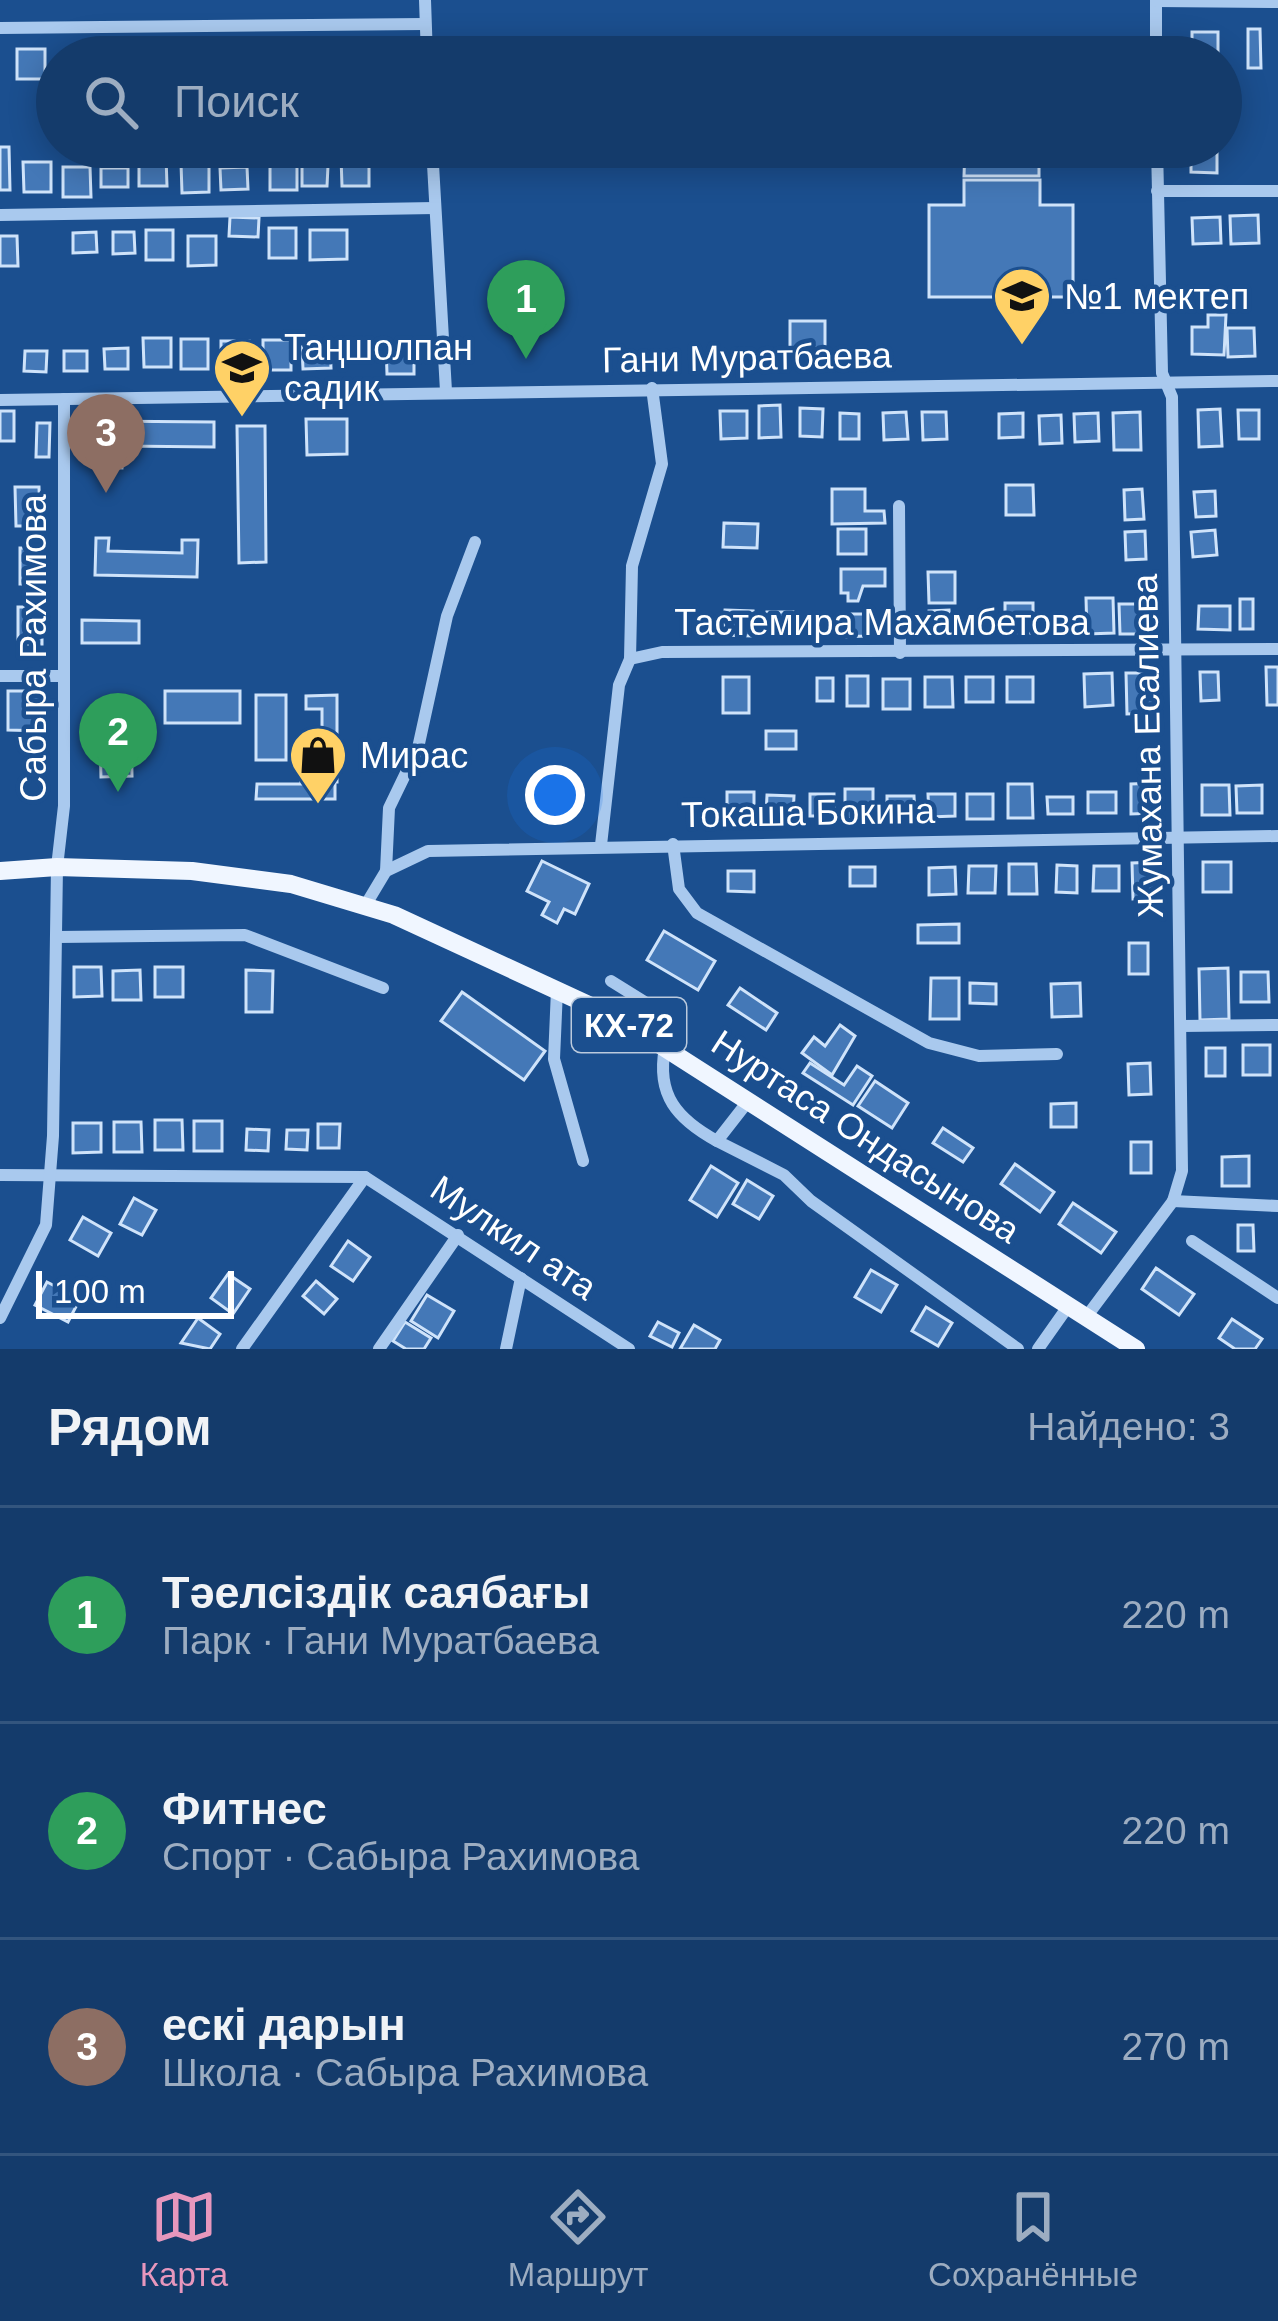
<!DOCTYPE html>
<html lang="ru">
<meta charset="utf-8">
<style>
body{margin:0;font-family:Helvetica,sans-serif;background:#214673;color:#f1f3f6}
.scale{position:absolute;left:36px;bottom:30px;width:198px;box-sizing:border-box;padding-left:12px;border:6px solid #fff;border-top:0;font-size:33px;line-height:42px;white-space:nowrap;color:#fff;-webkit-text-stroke:9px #1b4f8f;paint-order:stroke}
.you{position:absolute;left:555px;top:795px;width:42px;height:42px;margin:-30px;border:9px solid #fff;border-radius:50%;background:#1a73e8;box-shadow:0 0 0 18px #1a73e833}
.badge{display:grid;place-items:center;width:78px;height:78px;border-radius:50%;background:#e797bd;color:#fff;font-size:39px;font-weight:700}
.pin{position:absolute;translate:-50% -99px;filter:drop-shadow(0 3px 6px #0008)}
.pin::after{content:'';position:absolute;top:63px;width:42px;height:36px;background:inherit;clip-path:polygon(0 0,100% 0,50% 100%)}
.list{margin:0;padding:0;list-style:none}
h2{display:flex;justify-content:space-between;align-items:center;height:156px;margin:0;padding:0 48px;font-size:51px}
h2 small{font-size:39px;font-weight:400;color:#9dadc1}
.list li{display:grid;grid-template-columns:78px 1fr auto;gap:36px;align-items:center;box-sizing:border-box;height:216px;padding:0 48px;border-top:3px solid #33557e}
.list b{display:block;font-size:45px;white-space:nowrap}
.list p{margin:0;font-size:39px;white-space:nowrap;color:#9dadc1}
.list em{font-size:39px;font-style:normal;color:#9dadc1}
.icon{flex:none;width:66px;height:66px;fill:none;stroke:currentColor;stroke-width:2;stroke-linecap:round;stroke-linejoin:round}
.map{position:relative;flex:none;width:1278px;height:1349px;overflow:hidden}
.search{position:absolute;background:#143b6b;box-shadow:0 6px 30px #0003;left:36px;right:36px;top:36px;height:132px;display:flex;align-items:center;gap:30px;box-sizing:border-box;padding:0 42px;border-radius:66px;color:#9dadc1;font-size:45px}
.sheet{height:804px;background:#143b6b}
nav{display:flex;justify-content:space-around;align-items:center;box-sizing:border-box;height:168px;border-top:3px solid #33557e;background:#143b6b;font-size:33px;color:#9dadc1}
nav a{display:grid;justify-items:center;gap:6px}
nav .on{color:#e797bd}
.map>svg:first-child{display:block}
</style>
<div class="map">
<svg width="1278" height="1349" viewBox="0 0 1278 1349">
<rect width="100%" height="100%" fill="#1b4f8f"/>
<g fill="#4478b7" stroke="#cfe3fa" stroke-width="3">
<polygon points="1248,29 1260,29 1261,68 1248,68"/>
<rect x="1192" y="32" width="26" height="25"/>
<rect x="17" y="49" width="28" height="30"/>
<polygon points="0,147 9,147 10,190 0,190"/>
<polygon points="965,147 1039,147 1039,176 964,176"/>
<polygon points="1191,147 1217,147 1217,173 1191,172"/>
<polygon points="139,156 166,156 167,186 139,186"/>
<polygon points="369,156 369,186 342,186 341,157"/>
<rect x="270" y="160" width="27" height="30"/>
<polygon points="23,162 51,162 51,192 24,192"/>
<polygon points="181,163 209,163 209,192 182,193"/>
<polygon points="302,166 328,166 327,186 302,186"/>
<polygon points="63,167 90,167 91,197 63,197"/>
<polygon points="247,167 248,189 221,190 220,168"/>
<rect x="101" y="168" width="27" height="19"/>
<polygon points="964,180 1040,180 1040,205 1073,205 1073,297 929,297 929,205 964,205"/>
<polygon points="1258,215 1259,243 1231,244 1230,216"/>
<polygon points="230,217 259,218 258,237 229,236"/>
<polygon points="1220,217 1221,243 1193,244 1192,218"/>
<rect x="269" y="228" width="27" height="30"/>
<rect x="146" y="230" width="27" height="30"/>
<polygon points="310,230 347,230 347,259 310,260"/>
<polygon points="96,232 97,252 73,253 73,233"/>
<polygon points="113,232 134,232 135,253 113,254"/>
<polygon points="0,236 17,236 18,266 0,266"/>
<polygon points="188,236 216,236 216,265 188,266"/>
<polygon points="1208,315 1226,315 1224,355 1192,354 1192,327 1208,327"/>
<rect x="790" y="321" width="35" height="27"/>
<polygon points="1227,328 1254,328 1255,356 1228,357"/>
<polygon points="143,338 171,338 171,367 144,367"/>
<rect x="181" y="339" width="27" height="30"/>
<rect x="263" y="340" width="28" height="30"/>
<rect x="221" y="341" width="28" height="30"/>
<polygon points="386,344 414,344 414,374 387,374"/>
<polygon points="302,347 330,347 331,368 303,369"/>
<polygon points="128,348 128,369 105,369 104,349"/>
<polygon points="25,351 47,351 46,372 24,371"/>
<rect x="64" y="351" width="23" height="20"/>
<polygon points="780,405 781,437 759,438 759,406"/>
<polygon points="800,408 823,409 822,437 800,436"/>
<polygon points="1220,409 1222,446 1199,447 1198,410"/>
<polygon points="1238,410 1259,410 1259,439 1239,439"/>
<rect x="0" y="411" width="14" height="30"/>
<polygon points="720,411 747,411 747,438 721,439"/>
<polygon points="906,412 908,439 884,440 883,413"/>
<polygon points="922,412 946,412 947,439 923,440"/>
<polygon points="1140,412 1141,450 1114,450 1113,413"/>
<polygon points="840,413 859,414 859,439 840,439"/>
<polygon points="1023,413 1023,437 999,438 999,414"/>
<polygon points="1098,413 1099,441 1075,442 1074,414"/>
<polygon points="1061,415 1062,443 1040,444 1039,416"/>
<polygon points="306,419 347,419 347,454 307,455"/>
<polygon points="97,421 214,422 214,447 123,446 122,468 95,467"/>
<polygon points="37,423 50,423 49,457 36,457"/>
<polygon points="237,426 265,426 266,562 239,563"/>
<polygon points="1006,485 1033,485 1034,515 1006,515"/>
<polygon points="15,487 39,487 40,526 16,526"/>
<polygon points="832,489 865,489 865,511 884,511 885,523 832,524"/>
<polygon points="1142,489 1144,519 1125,520 1124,490"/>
<polygon points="1215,491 1216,516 1196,517 1194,492"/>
<polygon points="724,523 758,524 757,548 723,547"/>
<rect x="838" y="529" width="28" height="25"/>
<polygon points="1215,530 1217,555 1193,557 1191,532"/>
<polygon points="1145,531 1146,559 1126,560 1125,532"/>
<polygon points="96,538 109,538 108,551 182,553 182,540 198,540 197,577 95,575"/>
<rect x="20" y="548" width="21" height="36"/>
<polygon points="841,569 885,569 885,586 863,586 858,601 848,601 848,593 841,593"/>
<polygon points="928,572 955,572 955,603 929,603"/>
<polygon points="1086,598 1113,598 1114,633 1087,634"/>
<rect x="1240" y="599" width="13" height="30"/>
<rect x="1005" y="603" width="28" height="30"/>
<polygon points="1119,604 1147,604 1147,634 1120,634"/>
<polygon points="1199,606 1230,606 1230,630 1198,629"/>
<rect x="18" y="607" width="24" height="37"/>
<polygon points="725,610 753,611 752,636 723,635"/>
<polygon points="949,610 950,630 929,630 929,611"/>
<rect x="767" y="612" width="26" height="22"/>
<polygon points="841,614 865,614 865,636 841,637"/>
<polygon points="82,620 139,621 139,643 82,643"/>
<polygon points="1266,667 1278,667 1278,705 1267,705"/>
<polygon points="1200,672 1218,672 1219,700 1201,701"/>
<polygon points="1112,673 1113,705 1085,707 1084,674"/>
<polygon points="1126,673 1152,673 1153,713 1127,714"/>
<rect x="847" y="676" width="21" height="30"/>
<rect x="723" y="677" width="26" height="36"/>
<polygon points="925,677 952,677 953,707 925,707"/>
<rect x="966" y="677" width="27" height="25"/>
<rect x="1007" y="677" width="26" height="25"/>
<rect x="817" y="678" width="16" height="23"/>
<rect x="883" y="679" width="27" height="30"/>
<polygon points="8,691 44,691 44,731 8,730"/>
<rect x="165" y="691" width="75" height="32"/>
<rect x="256" y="695" width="30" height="65"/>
<polygon points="337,695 337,782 301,782 301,772 322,771 322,709 306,709 306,696"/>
<polygon points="131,703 132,776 101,777 99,704"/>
<rect x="766" y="731" width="30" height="18"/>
<polygon points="1158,783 1159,813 1131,814 1131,784"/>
<polygon points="257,784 335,784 335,799 256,799"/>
<polygon points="1008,784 1032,784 1033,818 1008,818"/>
<polygon points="1202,785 1229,785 1230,815 1202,815"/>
<polygon points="1262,785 1262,813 1237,813 1236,786"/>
<rect x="845" y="789" width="28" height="30"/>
<rect x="727" y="792" width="27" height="26"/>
<rect x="1088" y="792" width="28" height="21"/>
<rect x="810" y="794" width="24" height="22"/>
<polygon points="928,794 955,794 955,816 929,817"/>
<rect x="967" y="794" width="26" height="25"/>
<polygon points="767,795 794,796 793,817 766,816"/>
<polygon points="887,796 914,796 915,818 887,818"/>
<polygon points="1047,797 1073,797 1073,814 1048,814"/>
<polygon points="542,861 589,884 575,914 564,909 557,923 542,915 549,902 527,891"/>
<polygon points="1157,862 1158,898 1133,899 1132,863"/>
<rect x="1203" y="862" width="28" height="30"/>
<polygon points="1009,864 1036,864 1037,894 1009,894"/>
<polygon points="1057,865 1077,866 1077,893 1056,892"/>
<polygon points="969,866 996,866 995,893 968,893"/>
<polygon points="1094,866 1119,866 1119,891 1093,891"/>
<rect x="850" y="867" width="25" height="19"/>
<polygon points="955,867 956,894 929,895 929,868"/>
<polygon points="728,871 754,871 754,892 728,891"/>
<polygon points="959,924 959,943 918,943 918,925"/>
<polygon points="664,931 715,961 698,990 647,960"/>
<rect x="1129" y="943" width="19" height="31"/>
<polygon points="74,967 101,967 102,996 74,997"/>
<rect x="155" y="967" width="28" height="30"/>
<polygon points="1228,968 1229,1019 1200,1020 1199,969"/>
<polygon points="140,970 141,1000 113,1000 113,971"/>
<polygon points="246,970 273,971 272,1012 246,1012"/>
<polygon points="1241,972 1268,972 1269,1002 1241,1002"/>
<polygon points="931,978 959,978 959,1019 930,1019"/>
<polygon points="970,983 996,984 996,1004 970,1003"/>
<polygon points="1080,983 1081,1016 1052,1017 1051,984"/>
<polygon points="740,988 777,1013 766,1030 728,1005"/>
<polygon points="462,992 545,1051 524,1080 441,1021"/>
<polygon points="840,1025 855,1036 832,1075 802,1053 814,1037 825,1046"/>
<rect x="1243" y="1045" width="27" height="30"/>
<rect x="1206" y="1048" width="19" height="28"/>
<polygon points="810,1063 844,1085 857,1066 872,1076 853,1105 803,1073"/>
<polygon points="1150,1063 1151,1094 1129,1095 1128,1064"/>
<polygon points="875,1081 908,1103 892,1128 858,1106"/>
<polygon points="1076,1103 1076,1127 1051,1127 1051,1104"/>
<polygon points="155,1120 182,1120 183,1150 155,1150"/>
<rect x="194" y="1121" width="28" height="30"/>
<polygon points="114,1122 141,1122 142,1152 114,1152"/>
<polygon points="73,1123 101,1123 101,1152 73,1153"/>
<polygon points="318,1124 340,1124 339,1148 318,1148"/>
<polygon points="943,1128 973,1148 963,1162 933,1143"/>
<polygon points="247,1129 269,1130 268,1151 246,1150"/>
<polygon points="287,1130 308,1130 307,1150 286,1149"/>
<rect x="1131" y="1142" width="20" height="31"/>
<polygon points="1249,1156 1249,1186 1222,1186 1222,1157"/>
<polygon points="1015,1164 1054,1192 1040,1212 1001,1184"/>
<polygon points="711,1166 738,1183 717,1217 690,1200"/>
<polygon points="747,1180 773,1196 759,1219 733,1204"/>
<polygon points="134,1198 156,1210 142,1235 120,1224"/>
<polygon points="1073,1203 1116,1232 1101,1253 1059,1224"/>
<polygon points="83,1217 111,1233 98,1256 70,1240"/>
<polygon points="1238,1225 1253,1225 1254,1251 1238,1251"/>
<polygon points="348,1241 370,1257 353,1281 331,1266"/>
<polygon points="1156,1268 1194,1294 1179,1315 1142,1289"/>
<polygon points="871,1270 897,1285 881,1312 855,1297"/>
<polygon points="228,1274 250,1289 233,1314 211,1298"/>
<polygon points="316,1281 337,1299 324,1314 303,1296"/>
<polygon points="47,1282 80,1299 68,1322 35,1305"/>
<polygon points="427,1295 454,1311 438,1338 411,1321"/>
<polygon points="926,1307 952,1323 938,1346 912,1331"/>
<polygon points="198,1318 220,1334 210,1349 181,1343"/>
<polygon points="1232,1319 1262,1339 1255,1349 1235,1349 1219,1338"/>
<polygon points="405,1322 431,1338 424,1349 406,1349 393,1341"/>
<polygon points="658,1322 679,1333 672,1347 650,1336"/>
<polygon points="694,1325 720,1340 715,1349 680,1349"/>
</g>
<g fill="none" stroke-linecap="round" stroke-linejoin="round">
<g stroke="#a9c9ee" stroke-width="12">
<polyline points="425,0 427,57"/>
<polyline points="1156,0 1156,57"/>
<polyline points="1156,1 1278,2"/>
<polyline points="0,28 425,24"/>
<polyline points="432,147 446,391"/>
<polyline points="1157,191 1278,191"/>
<polyline points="0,215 435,208"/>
<polyline points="0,400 1278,381"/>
<polyline points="899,506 900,653"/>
<polyline points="630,659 662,652 1278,649"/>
<polyline points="0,676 64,676"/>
<polyline points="673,844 679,889 697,913 929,1043 979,1056 1057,1054"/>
<polyline points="601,845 619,685 630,659 632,566 662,464 652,388"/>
<polyline points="386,871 389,808 418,748 447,616 475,542"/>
<polyline points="365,906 386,871 428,851 1278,836"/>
<polyline points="57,937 245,935 383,988"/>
<polyline points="611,981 648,1004 638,1030"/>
<polyline points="557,990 554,1059 583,1161"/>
<polyline points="1181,1026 1278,1025"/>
<path d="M 665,1048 C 656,1095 677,1119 717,1141"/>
<polyline points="749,1100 717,1141 784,1175 811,1201 1018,1349"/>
<polyline points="0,1175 365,1177 629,1349"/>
<polyline points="1173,1201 1278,1206"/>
<polyline points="1192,1241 1278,1298"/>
<polyline points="1087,1316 1173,1201 1182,1171 1172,397 1162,373 1157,147"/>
<polyline points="0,1318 46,1225 53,1136 57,867 64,806 64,399"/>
<polyline points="242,1349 365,1177"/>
<polyline points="379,1349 458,1235"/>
<polyline points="506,1349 521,1278"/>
<polyline points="1038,1349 1069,1305"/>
</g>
<polyline stroke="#f0f6ff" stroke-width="18" points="0,871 57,867 192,871 291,884 394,915 621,1020 1136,1349"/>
</g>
<defs>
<symbol id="school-pin" viewBox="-11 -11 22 30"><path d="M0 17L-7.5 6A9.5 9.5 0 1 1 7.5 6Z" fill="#ffd166" stroke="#1b4f8f"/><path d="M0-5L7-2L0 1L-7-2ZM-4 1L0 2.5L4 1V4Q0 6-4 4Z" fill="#111"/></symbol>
<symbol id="shop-pin" viewBox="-11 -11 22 30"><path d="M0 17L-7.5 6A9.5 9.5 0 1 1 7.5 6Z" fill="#ffd166" stroke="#1b4f8f"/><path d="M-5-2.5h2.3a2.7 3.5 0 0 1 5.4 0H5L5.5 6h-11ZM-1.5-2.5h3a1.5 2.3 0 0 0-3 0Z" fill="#111"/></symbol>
</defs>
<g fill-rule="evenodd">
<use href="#school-pin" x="989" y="263" width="66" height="90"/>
<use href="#school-pin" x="209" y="335" width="66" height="90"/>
<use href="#shop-pin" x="285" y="722" width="66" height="90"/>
</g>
<g text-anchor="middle" stroke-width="9" stroke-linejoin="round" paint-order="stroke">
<rect fill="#1b4f8f" stroke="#bbcadd" stroke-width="3" x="572" y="998" width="114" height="54" rx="9"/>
<g font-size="33" font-weight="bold" fill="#fff">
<text x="629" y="1037">КХ-72</text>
</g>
<g font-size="36" fill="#fff" stroke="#1b4f8f" text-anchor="start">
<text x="1064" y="309">№1 мектеп</text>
<text x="284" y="360">Таңшолпан<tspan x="284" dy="41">садик</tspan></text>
<text x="360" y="768">Мирас</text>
</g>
<g font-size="36" fill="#fff" stroke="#1b4f8f">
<text transform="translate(747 357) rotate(-1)" y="13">Гани Муратбаева</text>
<text x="882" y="635">Тастемира Махамбетова</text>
<text transform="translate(33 648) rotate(-90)" y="13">Сабыра Рахимова</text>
<text transform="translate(1147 746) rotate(-91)" y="13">Жумахана Есалиева</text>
<text transform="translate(808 812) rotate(-1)" y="13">Токаша Бокина</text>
<text transform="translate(866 1136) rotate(33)" y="13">Нуртаса Ондасынова</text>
<text transform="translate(514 1237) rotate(34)" y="13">Мулкил ата</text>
</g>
</g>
</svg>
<div class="scale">100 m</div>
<div class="you"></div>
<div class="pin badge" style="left:526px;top:359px;background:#2e9e5b">1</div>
<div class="pin badge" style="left:118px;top:792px;background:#2e9e5b">2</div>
<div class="pin badge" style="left:106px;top:493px;background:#8d6e63">3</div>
<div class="search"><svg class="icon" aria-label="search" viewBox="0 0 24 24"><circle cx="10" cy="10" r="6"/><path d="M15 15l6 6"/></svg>Поиск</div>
</div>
<section class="sheet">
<h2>Рядом<small>Найдено: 3</small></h2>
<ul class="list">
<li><span class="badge" style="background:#2e9e5b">1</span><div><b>Тәелсіздік саябағы</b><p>Парк · Гани Муратбаева</p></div><em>220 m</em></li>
<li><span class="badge" style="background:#2e9e5b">2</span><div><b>Фитнес</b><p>Спорт · Сабыра Рахимова</p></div><em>220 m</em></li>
<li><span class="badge" style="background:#8d6e63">3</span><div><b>ескі дарын</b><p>Школа · Сабыра Рахимова</p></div><em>270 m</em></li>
</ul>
</section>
<nav>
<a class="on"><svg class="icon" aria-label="map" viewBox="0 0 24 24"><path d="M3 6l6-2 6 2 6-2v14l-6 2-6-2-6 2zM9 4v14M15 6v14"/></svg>Карта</a>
<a><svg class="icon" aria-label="directions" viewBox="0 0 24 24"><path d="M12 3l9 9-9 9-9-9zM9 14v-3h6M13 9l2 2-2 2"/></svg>Маршрут</a>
<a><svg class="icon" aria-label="saved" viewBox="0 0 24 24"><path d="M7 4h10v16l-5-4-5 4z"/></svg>Сохранённые</a>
</nav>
